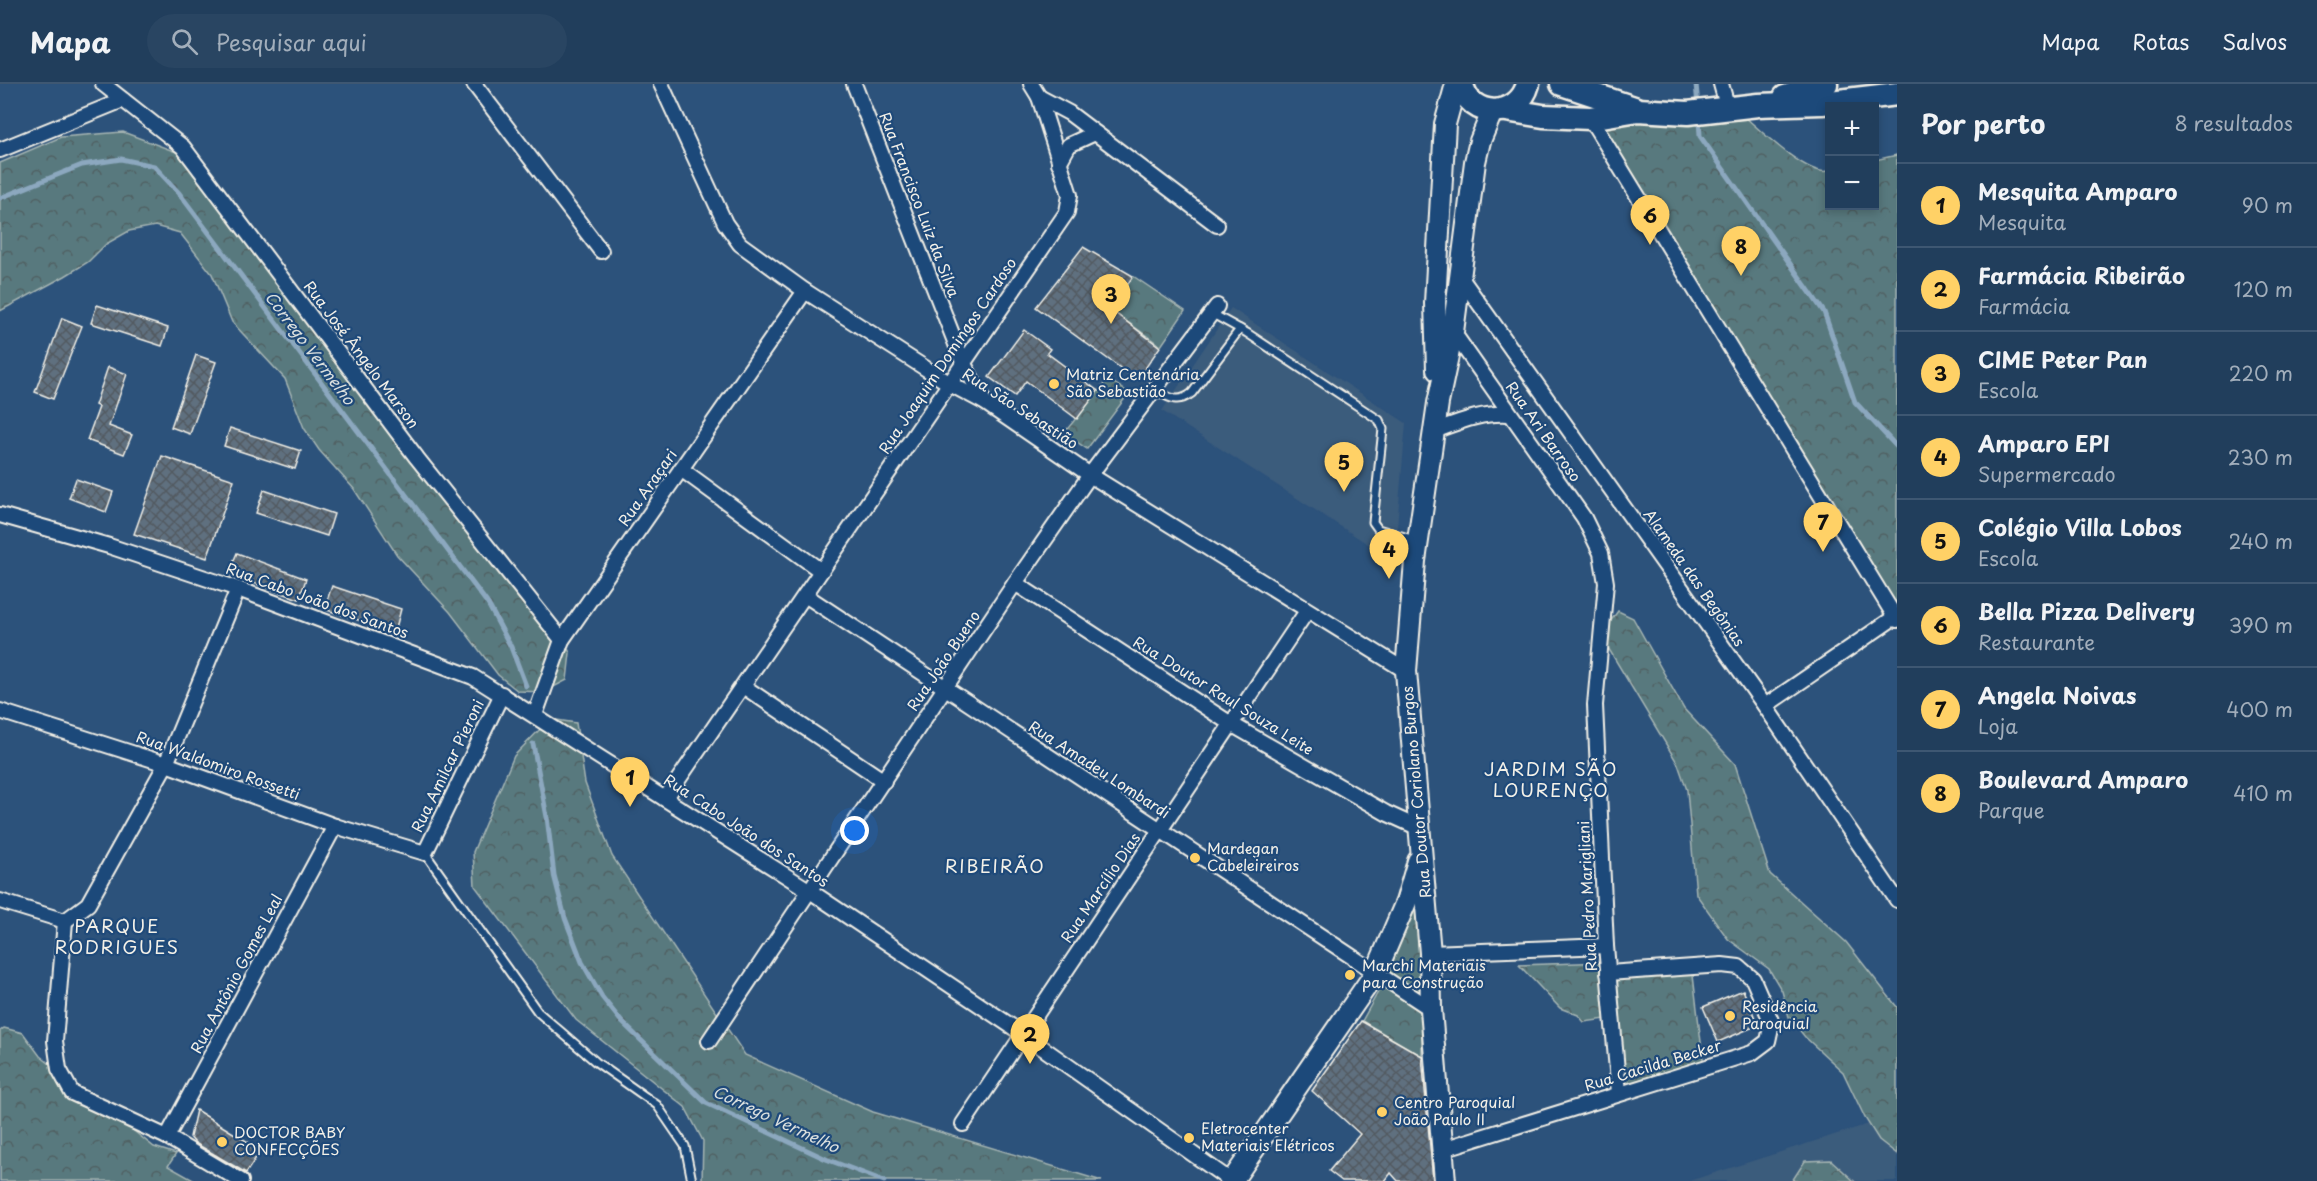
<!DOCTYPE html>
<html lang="pt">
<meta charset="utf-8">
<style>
body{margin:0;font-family:"Playpen Sans",sans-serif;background:#294562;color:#f1f3f6}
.controls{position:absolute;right:18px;top:18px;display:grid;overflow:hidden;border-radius:0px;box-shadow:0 3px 9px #0003}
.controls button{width:54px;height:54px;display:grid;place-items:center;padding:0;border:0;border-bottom:2px solid #3e5772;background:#213e5c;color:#f1f3f6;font:30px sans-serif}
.you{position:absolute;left:855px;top:747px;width:21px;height:21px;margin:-15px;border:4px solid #fff;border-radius:50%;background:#1a73e8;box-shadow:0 0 0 9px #1a73e833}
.badge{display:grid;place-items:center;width:39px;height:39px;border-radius:50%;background:#ffd166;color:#111;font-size:20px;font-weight:700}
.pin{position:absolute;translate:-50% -50px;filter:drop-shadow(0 2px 3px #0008)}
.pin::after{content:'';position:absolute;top:32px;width:21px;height:18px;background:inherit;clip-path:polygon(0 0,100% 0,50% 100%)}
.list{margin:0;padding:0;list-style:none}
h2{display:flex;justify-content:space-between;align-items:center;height:78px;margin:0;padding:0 24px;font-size:26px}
h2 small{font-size:20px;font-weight:400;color:#a2aebb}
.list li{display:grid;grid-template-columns:39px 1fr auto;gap:18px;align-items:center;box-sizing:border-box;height:84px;padding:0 24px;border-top:2px solid #3e5772}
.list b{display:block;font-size:22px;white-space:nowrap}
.list p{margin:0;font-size:20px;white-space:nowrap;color:#a2aebb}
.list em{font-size:20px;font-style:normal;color:#a2aebb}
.icon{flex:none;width:33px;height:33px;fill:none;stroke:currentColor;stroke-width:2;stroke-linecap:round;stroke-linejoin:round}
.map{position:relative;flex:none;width:1897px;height:1097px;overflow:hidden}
header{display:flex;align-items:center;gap:36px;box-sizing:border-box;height:84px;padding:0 30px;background:#213e5c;border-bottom:2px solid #3e5772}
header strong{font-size:28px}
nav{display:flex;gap:33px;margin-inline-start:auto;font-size:21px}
.search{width:420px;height:54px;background:#294562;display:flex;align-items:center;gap:15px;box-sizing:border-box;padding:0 21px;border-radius:33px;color:#a2aebb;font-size:22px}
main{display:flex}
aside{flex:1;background:#213e5c}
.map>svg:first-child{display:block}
</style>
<header>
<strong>Mapa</strong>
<div class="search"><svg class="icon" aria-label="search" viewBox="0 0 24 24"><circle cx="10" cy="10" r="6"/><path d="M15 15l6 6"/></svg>Pesquisar aqui</div>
<nav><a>Mapa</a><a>Rotas</a><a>Salvos</a></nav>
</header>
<main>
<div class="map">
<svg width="1897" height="1097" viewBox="0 0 1897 1097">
<defs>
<pattern id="forest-crowns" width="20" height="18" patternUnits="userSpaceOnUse" patternTransform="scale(1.5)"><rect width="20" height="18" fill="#58797e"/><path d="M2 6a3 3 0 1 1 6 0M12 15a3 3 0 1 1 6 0" fill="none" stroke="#506062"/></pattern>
<pattern id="building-cross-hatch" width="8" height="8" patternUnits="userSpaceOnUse" patternTransform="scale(1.5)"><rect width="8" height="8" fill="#5f707f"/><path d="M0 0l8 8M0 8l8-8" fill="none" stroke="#535a60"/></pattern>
</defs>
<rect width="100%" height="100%" fill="#2c527b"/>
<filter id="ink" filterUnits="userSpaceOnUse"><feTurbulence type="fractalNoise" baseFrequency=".0167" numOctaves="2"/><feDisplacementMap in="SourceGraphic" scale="12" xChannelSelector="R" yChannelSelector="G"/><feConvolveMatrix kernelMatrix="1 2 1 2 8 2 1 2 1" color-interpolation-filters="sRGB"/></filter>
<g filter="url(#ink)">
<g fill="#3b5b7c">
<polygon points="1231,224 1406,339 1394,477 1162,327"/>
<polygon points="1897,1031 1897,1097 1689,1097"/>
</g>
<g fill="url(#forest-crowns)" stroke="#a6b5b3" stroke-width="1.5">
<path d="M 1736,25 C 1754,40 1806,93 1829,87 L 1830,122 L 1874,122 L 1875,76 L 1897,71 L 1897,536 L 1591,34 Z"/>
<polygon points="123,48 187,72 208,108 259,169 288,214 377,307 411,358 559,546 570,569 567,596 544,608 518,607 498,591 450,528 397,471 354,405 319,366 304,344 285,295 232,238 212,190 180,149 155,142 129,147 106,160 88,178 65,192 0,227 0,79 61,53"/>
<polygon points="1133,192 1185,227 1161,262 1111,226"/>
<polygon points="1108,295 1129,309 1087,365 1064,349"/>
<polygon points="1618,527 1633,534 1684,625 1735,680 1770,790 1846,858 1897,923 1897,1070 1879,1056 1865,1034 1843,988 1805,953 1789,933 1782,907 1769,885 1728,855 1696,810 1687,706 1678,680 1607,562 1607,542"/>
<polygon points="550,635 576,639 585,699 612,772 745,971 873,1028 1102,1097 702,1097 703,1057 685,1023 576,936 475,802 473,768 514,672"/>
<polygon points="1421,786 1429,921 1379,887"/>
<polygon points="1607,878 1608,888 1692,883 1704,983 1622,1008 1613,934 1584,938 1578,931 1560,924 1519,881"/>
<polygon points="1382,901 1422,926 1422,972 1362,937"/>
<polygon points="4,944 23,949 40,972 154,1063 176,1070 168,1082 195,1097 0,1097 0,947"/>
<polygon points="1831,1076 1854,1097 1792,1097 1805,1077"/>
</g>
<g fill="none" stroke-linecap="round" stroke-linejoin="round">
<g stroke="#8ca8bf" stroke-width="5">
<polyline points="1696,0 1698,22"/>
<polyline points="1699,35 1700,52 1824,228 1855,318 1897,363"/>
<polyline points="0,114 82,81 121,75 154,82 179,109 488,520 511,563 526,602"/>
<polyline points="533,660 547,733 554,791 565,834 582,878 602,913 621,937 706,1019 826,1075 884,1097"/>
</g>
</g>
<g fill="url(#building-cross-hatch)" stroke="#f4f1e8" stroke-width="1.5">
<polygon points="1083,163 1133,192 1111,226 1160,263 1137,296 1036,223"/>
<polygon points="97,221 168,244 162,262 91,239"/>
<polygon points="62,234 82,242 53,315 35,308"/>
<polygon points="1024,246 1050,265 1047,269 1098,307 1077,335 1026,297 1015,312 989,293"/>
<polygon points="196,271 216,278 190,350 171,343"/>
<polygon points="108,283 127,290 109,342 132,351 124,370 87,356 99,323 95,321"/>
<polygon points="230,344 301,367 295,385 224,362"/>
<polygon points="162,372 234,396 207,474 134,450"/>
<polygon points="76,395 113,408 106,428 69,414"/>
<polygon points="264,406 334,430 327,452 256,429"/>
<polygon points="237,469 306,495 299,515 228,490"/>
<polygon points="332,502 401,525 395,548 324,525"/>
<polygon points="1743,906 1758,941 1718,958 1703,923"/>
<polygon points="1361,937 1422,972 1433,1097 1398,1097 1391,1089 1385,1097 1342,1097 1329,1087 1360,1050 1312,1007"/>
<polygon points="196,1026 261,1066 246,1089 195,1059 190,1053"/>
</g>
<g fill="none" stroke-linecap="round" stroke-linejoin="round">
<defs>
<g id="lane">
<polyline points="1211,229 1240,245"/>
<path d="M 1155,306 C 1169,314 1178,320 1192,309 L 1240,245 L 1247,249 L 1379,336 L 1383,345 L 1373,438 L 1378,445 L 1415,456"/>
<polyline points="425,769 538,928 596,978 657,1021 685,1062 692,1097"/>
</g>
<g id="street">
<polyline points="103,0 183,63 417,374 562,556"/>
<polyline points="474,0 601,167"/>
<polyline points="661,0 725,139 740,160 805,207 950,300 984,318 1090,391 1406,587"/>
<polyline points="854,0 963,278 984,318"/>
<polyline points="1031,0 1039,13"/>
<polyline points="1721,0 1728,25"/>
<polyline points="1590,34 1897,536"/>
<polyline points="0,66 123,16"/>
<polyline points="1059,79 1069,61 1095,49"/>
<polyline points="1461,194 1765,622 1897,816"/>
<polyline points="1453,248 1584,434 1601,469 1606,499 1595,621 1606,862 1619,1009"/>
<path d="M 1434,347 C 1459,338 1482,328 1509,330"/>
<polyline points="681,385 821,487"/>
<polyline points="0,431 109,462 238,505 473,593 810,807 1023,950 1231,1097"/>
<polyline points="1015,499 1231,640 1386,729 1419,744"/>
<polyline points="805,511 1431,925"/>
<polyline points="743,602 884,697"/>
<polyline points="1765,622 1895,533"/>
<polyline points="0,627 166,680 335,742 425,769 502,610"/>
<polyline points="535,631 562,556 805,207"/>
<polyline points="665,715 1067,128 1070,111 1039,13 1069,29 1217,141"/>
<polyline points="0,817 65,837"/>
<polyline points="65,837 88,820 166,680 238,505"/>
<polyline points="65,837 55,957 59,985 72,1009 167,1053 241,1097"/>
<polyline points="1430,869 1606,862"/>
<polyline points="709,957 1015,499 1090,391 1217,222"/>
<polyline points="963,1040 1307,527"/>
<polyline points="167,1053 335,742"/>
<polyline points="1443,1065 1752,969 1768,957 1772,939 1753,895 1739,883 1722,881 1608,889"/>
</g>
<g id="secondary">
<polyline points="1437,286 1435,219 1445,40 1456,0"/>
<polyline points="1232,1097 1376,888 1406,818 1418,777"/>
<polyline points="1445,1097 1431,925 1430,869 1406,587 1415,477 1438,319 1453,248 1475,78 1480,57 1492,28"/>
</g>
<g id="primary">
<path d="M 1462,0 C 1469,36 1519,35 1528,0"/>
<polyline points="1562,0 1634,24"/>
<polyline points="1785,13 1826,0"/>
<polyline points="1506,26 1543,32 1590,34 1638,26 1688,29 1758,21 1822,19 1897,10"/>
</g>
</defs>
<use href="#lane" stroke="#f4f1e8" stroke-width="11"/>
<use href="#street" stroke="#f4f1e8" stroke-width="18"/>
<use href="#secondary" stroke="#f4f1e8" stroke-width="24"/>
<use href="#primary" stroke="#f4f1e8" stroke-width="27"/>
<use href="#lane" stroke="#1f4a7a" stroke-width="7"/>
<use href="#street" stroke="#1f4a7a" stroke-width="14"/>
<use href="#secondary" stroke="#1f4a7a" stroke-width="20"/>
<use href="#primary" stroke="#1f4a7a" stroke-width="22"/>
</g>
</g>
<g fill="#ffd166" stroke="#1f4a7a" stroke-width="2">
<circle cx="1054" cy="300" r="6"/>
<circle cx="1195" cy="774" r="6"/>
<circle cx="1350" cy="891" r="6"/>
<circle cx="1730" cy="932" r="6"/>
<circle cx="1382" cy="1028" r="6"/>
<circle cx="1189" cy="1054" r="6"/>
<circle cx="222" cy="1058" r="6"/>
</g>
<g text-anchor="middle" stroke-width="4.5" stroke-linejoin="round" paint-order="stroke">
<g font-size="15" fill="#f4f1e8" stroke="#1f4a7a">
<text transform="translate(919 121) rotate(69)" y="5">Rua Francisco Luiz da Silva</text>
<text transform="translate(361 271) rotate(53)" y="5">Rua José Ângelo Marson</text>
<text transform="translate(948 272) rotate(-56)" y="5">Rua Joaquim Domingos Cardoso</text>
<text transform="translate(1020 325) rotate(33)" y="5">Rua São Sebastião</text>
<text transform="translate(1543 348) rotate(55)" y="5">Rua Ari Barroso</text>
<text transform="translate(648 404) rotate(-55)" y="5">Rua Araçari</text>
<text transform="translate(1694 494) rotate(55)" y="5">Alameda das Begônias</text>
<text transform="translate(317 517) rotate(20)" y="5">Rua Cabo João dos Santos</text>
<text transform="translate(944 577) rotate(-56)" y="5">Rua João Bueno</text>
<text transform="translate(1223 612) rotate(32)" y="5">Rua Doutor Raul Souza Leite</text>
<text transform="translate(218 682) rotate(20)" y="5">Rua Waldomiro Rossetti</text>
<text transform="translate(448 682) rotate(-64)" y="5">Rua Amilcar Pieroni</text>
<text transform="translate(1099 686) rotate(33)" y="5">Rua Amadeu Lombardi</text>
<text transform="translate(1417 708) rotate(-95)" y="5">Rua Doutor Coriolano Burgos</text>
<text transform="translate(746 747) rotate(33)" y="5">Rua Cabo João dos Santos</text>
<text transform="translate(1101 804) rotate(-56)" y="5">Rua Marcílio Dias</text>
<text transform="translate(1588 812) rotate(-93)" y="5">Rua Pedro Marigliani</text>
<text transform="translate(237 890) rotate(-62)" y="5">Rua Antônio Gomes Leal</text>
<text transform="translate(1653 982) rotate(-17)" y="5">Rua Cacilda Becker</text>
</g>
<g font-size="15" fill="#f4f1e8" stroke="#1f4a7a" text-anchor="start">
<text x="1066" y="296">Matriz Centenária<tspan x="1066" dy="17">São Sebastião</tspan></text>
<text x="1207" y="770">Mardegan<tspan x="1207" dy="17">Cabeleireiros</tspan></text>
<text x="1362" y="887">Marchi Materiais<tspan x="1362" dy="17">para Construção</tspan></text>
<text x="1742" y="928">Residência<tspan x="1742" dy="17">Paroquial</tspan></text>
<text x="1394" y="1024">Centro Paroquial<tspan x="1394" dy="17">João Paulo II</tspan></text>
<text x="1201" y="1050">Eletrocenter<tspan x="1201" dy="17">Materiais Elétricos</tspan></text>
<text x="234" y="1054">DOCTOR BABY<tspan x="234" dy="17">CONFECÇÕES</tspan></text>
</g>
<g font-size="16" font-style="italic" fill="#dadfde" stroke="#1f4a7a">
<text transform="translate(310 264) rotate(53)" y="6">Corrego Vermelho</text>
<text transform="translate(776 1035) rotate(25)" y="6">Corrego Vermelho</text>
</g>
<g font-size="18" letter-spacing="1.5" fill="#f4f1e8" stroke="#1f4a7a">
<text x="1551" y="692">JARDIM SÃO<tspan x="1551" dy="21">LOURENÇO</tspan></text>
<text x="995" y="789">RIBEIRÃO</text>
<text x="117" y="849">PARQUE<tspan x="117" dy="21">RODRIGUES</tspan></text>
</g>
</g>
</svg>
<div class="controls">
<button>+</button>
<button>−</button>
</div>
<div class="you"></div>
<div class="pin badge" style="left:630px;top:723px">1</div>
<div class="pin badge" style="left:1030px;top:980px">2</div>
<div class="pin badge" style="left:1111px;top:240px">3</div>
<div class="pin badge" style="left:1389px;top:495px">4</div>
<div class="pin badge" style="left:1344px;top:408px">5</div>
<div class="pin badge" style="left:1650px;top:161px">6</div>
<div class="pin badge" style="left:1823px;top:468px">7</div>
<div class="pin badge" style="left:1741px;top:192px">8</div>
</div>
<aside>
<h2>Por perto<small>8 resultados</small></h2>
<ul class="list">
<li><span class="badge">1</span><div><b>Mesquita Amparo</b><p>Mesquita</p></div><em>90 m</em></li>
<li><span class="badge">2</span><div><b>Farmácia Ribeirão</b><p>Farmácia</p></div><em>120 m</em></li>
<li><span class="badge">3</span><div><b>CIME Peter Pan</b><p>Escola</p></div><em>220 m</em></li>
<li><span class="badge">4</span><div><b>Amparo EPI</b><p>Supermercado</p></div><em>230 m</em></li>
<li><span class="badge">5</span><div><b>Colégio Villa Lobos</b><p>Escola</p></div><em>240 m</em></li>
<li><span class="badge">6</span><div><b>Bella Pizza Delivery</b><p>Restaurante</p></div><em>390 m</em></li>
<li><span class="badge">7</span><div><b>Angela Noivas</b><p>Loja</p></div><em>400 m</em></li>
<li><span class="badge">8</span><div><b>Boulevard Amparo</b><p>Parque</p></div><em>410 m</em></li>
</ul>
</aside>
</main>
